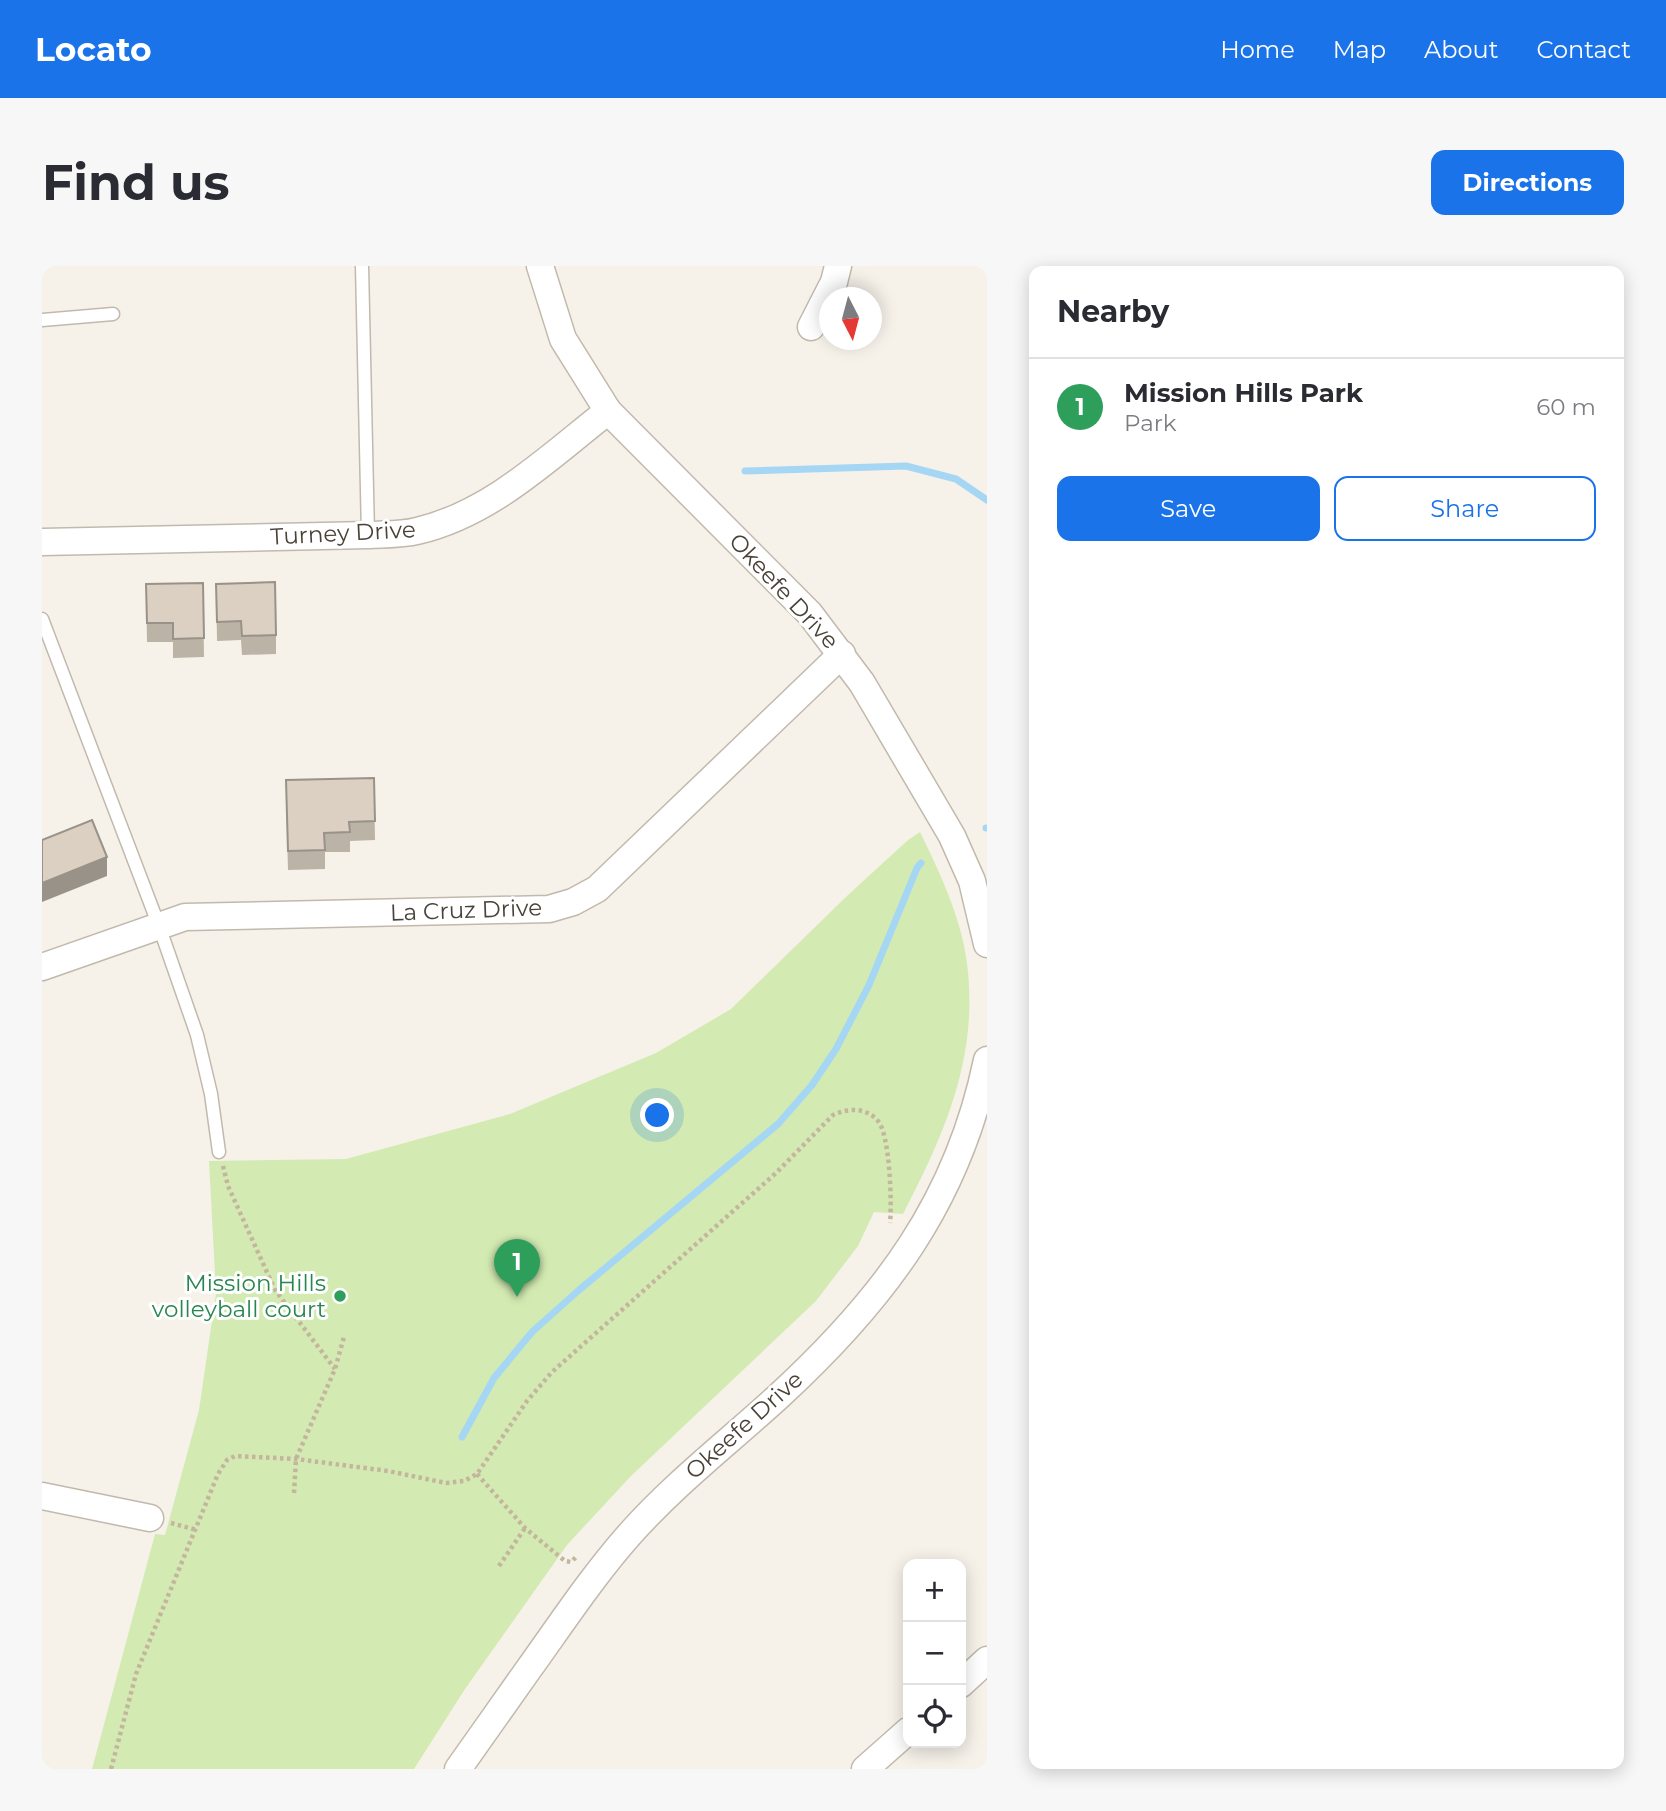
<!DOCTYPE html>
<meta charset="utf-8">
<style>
body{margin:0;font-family:Montserrat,sans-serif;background:#f7f7f7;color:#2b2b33}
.controls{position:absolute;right:21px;bottom:21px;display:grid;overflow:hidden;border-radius:14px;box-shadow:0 4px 18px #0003}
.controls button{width:63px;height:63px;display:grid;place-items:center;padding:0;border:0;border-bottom:2px solid #e1e1e2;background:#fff;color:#2b2b33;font:35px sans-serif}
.compass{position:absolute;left:777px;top:21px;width:63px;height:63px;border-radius:50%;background:#fff;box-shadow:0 4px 18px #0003;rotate:174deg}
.you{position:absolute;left:616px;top:850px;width:24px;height:24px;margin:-18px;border:5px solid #fff;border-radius:50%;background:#1a73e8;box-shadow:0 0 0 10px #1a73e833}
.badge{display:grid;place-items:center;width:46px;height:46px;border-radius:50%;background:#1a73e8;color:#fff;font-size:23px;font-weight:700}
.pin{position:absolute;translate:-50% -58px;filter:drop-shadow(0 2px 4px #0008)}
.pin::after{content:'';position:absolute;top:37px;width:24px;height:21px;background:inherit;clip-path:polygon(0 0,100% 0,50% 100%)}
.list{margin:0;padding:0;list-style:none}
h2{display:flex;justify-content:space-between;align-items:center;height:91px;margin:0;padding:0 28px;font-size:30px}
h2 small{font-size:23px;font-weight:400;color:#7c7c81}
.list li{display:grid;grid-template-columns:46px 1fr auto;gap:21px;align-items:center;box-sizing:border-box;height:98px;padding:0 28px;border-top:2px solid #e1e1e2}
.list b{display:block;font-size:26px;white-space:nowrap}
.list p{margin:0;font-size:23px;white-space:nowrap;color:#7c7c81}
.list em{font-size:23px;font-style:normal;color:#7c7c81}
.actions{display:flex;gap:14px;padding:21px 28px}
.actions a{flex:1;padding:16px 0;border:2px solid #1a73e8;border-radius:14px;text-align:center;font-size:24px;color:#1a73e8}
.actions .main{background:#1a73e8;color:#fff}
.icon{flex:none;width:38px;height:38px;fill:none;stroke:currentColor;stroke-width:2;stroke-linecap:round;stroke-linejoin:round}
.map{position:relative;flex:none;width:945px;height:1503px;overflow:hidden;border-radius:14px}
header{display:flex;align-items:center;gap:42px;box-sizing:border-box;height:98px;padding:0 35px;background:#1a73e8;color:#fff}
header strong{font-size:33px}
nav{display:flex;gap:38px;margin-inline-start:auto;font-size:24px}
.intro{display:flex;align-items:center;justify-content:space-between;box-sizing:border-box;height:168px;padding:0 42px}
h1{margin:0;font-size:49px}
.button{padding:18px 32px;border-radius:14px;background:#1a73e8;color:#fff;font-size:24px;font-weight:700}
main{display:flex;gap:42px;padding:0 42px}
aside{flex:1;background:#fff;border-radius:14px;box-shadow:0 4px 18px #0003}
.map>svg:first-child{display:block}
</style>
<header>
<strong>Locato</strong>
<nav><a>Home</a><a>Map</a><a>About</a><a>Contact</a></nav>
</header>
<div class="intro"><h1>Find us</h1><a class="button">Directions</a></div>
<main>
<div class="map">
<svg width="945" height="1503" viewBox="0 0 945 1503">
<rect width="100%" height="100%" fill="#f6f2ea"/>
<path fill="#d3ebb2" d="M 878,566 C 898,607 919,651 925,697 C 937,791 903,867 861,948 L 832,946 L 816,980 L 774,1035 L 589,1210 L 525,1279 L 423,1423 L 372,1503 L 50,1503 L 113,1268 L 123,1269 L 157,1144 L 174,1027 L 167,895 L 304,893 L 468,848 L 614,787 L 689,743 L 807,628 L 866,574 Z"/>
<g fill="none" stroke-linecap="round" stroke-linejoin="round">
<g stroke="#a5d6f4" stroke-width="7">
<polyline points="703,205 864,200 914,213 945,234"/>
<polyline points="944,562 945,562"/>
<polyline points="420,1171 452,1112 490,1066 537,1024 736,858 770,819 794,783 827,719 875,602 879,597"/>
</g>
<defs>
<g id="lane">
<polyline points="320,0 326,269"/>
<polyline points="0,54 71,48"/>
<polyline points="0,353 117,660 155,769 169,828 177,886"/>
</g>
<g id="street">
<polyline points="498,0 521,73 566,145 768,348 820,417 910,570 930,615 945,678"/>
<polyline points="769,61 792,16 796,0"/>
<path d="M 0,276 L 326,269 C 342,268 359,269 375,265 C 449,248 507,191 566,145"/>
<polyline points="0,701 143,651 507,643 531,636 555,623 800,388"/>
<polyline points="0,1230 108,1252"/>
<polyline points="919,1418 945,1394"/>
<path d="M 416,1503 C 439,1470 463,1437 486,1404 C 519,1358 550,1311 587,1269 C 633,1217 688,1175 738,1129 C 842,1033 916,935 945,794"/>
<polyline points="823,1503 866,1465"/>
</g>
</defs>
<use href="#lane" stroke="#c2b9ac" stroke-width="15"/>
<use href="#street" stroke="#c2b9ac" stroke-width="29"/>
<g stroke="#c4b59d" stroke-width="4.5" stroke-dasharray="3.5 3.5" stroke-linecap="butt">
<polyline points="181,900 186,920 233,1024 293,1103"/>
<polyline points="435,1208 483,1262 523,1295 529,1296 535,1290"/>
<polyline points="252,1227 254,1193 293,1103 302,1071"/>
<polyline points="129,1257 155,1264"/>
<polyline points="457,1300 483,1262"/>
<path d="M 69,1503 L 94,1408 L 176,1208 L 185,1194 L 193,1190 L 254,1193 L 346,1205 L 404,1217 L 422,1215 L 435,1208 L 485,1135 L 510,1106 L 734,907 L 791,849 C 806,842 824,841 836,855 C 848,869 850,938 848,957"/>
</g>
<use href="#lane" stroke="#fff" stroke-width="12"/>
<use href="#street" stroke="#fff" stroke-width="26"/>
</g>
<g fill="#bcb3a7">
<polygon points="161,317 162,391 131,392 131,376 105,376 104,318"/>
<polygon points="174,318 234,369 234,388 200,389 199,374 175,375"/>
<polygon points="332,512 333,574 308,575 308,586 283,586 283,603 246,604 244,533"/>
</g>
<polygon fill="#999288" points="65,591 65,610 0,636 0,617"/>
<g fill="#dbd0c2" stroke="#999288" stroke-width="2">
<polygon points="233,316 234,369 200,370 199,355 175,356 174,318"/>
<polygon points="161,317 162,372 131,373 131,357 105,357 104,318"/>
<polygon points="332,512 333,555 307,556 308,566 282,567 283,584 246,585 244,514"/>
<polygon points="50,554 65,591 0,617 0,574"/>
</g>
<circle fill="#2e9e5b" stroke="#fff" stroke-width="2.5" cx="298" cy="1030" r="7"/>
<g text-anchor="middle" stroke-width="6" stroke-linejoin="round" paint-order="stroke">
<g font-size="23" fill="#4a4238" stroke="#fff">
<text transform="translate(301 267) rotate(-3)" y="8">Turney Drive</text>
<text transform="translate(742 325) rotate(47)" y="8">Okeefe Drive</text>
<text transform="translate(424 644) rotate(-2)" y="8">La Cruz Drive</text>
<text transform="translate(702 1159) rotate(-42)" y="8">Okeefe Drive</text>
</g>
<g font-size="23" fill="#27864d" stroke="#fff" text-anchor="end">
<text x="284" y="1025">Mission Hills<tspan x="284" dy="26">volleyball court</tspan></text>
</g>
</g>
</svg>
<div class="controls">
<button>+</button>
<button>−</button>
<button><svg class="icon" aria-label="locate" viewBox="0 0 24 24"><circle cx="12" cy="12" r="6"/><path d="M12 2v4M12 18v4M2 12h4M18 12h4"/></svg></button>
</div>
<svg class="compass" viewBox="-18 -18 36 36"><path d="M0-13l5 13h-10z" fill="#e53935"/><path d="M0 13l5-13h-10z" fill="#7c7c81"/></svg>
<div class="you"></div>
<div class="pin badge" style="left:475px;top:1031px;background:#2e9e5b">1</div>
</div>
<aside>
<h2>Nearby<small></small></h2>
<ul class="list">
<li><span class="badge" style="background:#2e9e5b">1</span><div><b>Mission Hills Park</b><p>Park</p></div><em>60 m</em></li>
</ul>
<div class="actions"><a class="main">Save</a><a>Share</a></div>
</aside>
</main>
